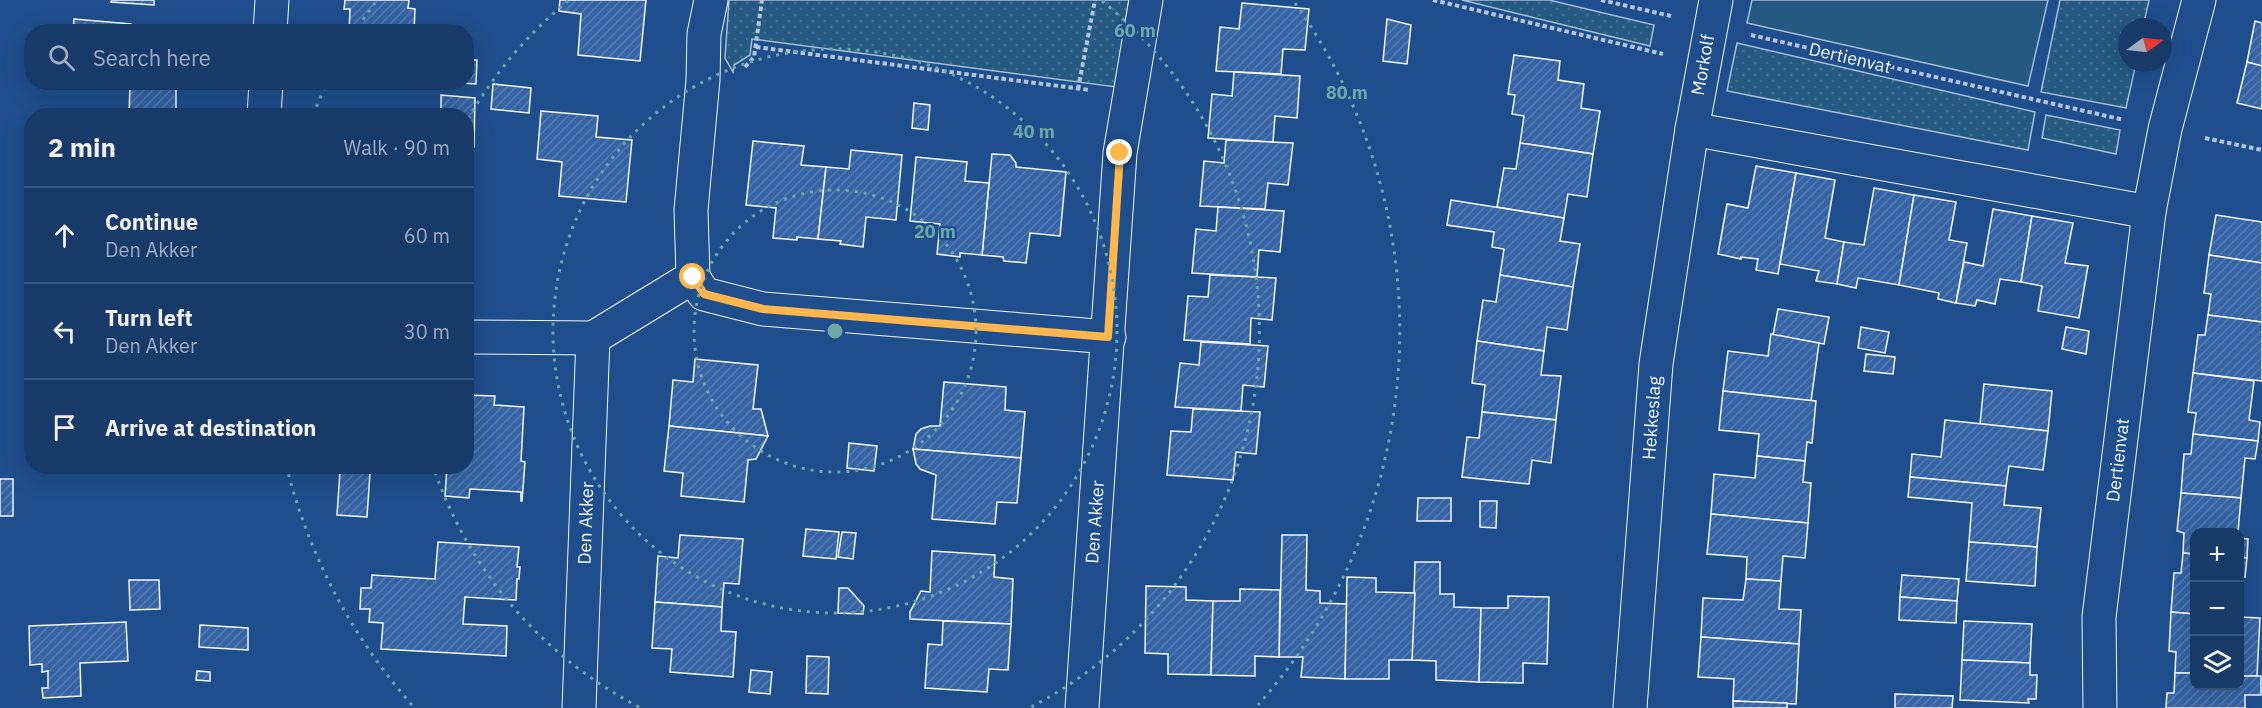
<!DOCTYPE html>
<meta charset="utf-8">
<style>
body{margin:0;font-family:"IBM Plex Sans",sans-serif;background:#20416f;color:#f1f3f6}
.controls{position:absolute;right:18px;bottom:18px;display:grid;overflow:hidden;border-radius:12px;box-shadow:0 6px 24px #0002}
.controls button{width:54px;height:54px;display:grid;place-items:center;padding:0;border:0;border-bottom:2px solid #36547d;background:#173a69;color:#f1f3f6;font:30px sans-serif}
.compass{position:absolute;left:2118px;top:18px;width:54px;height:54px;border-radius:50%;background:#173a69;box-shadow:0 6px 24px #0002;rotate:75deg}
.stop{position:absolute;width:18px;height:18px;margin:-14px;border:4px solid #ffb74d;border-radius:50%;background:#fff}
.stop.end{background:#ffb74d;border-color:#fff;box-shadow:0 2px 6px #0008}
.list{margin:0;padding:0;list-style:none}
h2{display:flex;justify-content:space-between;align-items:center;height:78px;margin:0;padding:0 24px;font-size:26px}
h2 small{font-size:20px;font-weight:400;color:#9eadc0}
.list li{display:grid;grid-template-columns:39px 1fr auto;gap:18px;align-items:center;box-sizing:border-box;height:96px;padding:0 24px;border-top:2px solid #36547d}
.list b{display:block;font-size:22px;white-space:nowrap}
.list p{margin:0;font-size:20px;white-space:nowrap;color:#9eadc0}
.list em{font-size:20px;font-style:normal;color:#9eadc0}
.icon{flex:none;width:33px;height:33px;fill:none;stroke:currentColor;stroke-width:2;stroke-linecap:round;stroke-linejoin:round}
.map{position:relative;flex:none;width:2262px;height:708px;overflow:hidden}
.search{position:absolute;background:#173a69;box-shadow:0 6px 24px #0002;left:24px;top:24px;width:450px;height:66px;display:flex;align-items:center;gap:15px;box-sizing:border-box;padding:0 21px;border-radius:24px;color:#9eadc0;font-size:22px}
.panel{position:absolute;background:#173a69;box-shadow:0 6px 24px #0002;left:24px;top:108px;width:450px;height:366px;border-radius:24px}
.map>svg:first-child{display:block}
</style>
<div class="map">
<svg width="2262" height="708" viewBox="0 0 2262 708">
<defs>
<pattern id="green-dots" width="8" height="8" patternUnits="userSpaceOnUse" patternTransform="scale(1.5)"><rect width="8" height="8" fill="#245a82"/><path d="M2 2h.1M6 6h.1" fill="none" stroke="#447295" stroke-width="1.8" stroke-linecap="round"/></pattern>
<pattern id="building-hatch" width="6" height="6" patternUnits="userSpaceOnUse" patternTransform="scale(1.5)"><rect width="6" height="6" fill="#3563a3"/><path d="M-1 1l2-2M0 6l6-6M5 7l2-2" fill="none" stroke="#537ab1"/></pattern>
</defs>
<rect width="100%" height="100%" fill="#1f4e8c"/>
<g fill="url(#green-dots)" stroke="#a8bbd7" stroke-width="1.5">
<polygon points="729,0 1129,0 1116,87 752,39 750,55 734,65 733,72 725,58"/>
<polygon points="1462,0 1549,0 1654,25 1650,46"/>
<polygon points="2060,0 2149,0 2143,27 2127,27 2127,63 2136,63 2126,108 2041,92"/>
<polygon points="1737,43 2035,112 2028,150 1727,91"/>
<polygon points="2046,115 2120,130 2116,154 2042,138"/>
</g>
<polygon fill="#245a82" stroke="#a8bbd7" stroke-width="1.5" points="1752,0 2048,0 2028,86 1747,23"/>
<g fill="url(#building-hatch)" stroke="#f2f6ff" stroke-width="1.5">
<polygon points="112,0 154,0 154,5 111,2"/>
<polygon points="345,0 409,0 408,8 415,9 414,32 349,32 350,9 344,9"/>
<polygon points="560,0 646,0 640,61 578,55 581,14 559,11"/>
<polygon points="1242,3 1309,9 1305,50 1283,49 1281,74 1216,71 1220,27 1239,29"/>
<polygon points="74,19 131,24 131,32 73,32"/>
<polygon points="1387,19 1411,25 1407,64 1383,61"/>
<polygon points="2255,21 2262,23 2262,66 2247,62"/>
<polygon points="1514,55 1560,61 1558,80 1584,84 1581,108 1600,111 1593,154 1520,143 1524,116 1512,114 1515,95 1508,94"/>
<polygon points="466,60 477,60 476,84 444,82 466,82"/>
<polygon points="2247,62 2262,66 2262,109 2237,103"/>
<polygon points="1234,72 1300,76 1297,118 1275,116 1273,142 1208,138 1212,94 1232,96"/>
<polygon points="105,82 160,82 160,86 176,86 176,116 129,116 130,85"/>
<polygon points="493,84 531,88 529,113 491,109"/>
<polygon points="441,95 475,98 474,147 466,146 466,116 441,116"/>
<polygon points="914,103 930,105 928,130 912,128"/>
<polygon points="541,111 598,116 596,137 632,140 626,202 559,196 562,162 537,159"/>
<polygon points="1226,140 1293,143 1288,185 1268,183 1265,209 1200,206 1204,161 1224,163"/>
<polygon points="753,141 804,146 801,165 826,167 818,239 797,237 797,240 773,238 776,208 746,205"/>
<polygon points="1520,143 1593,154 1587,197 1568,194 1564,218 1497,207 1504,168 1516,169"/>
<polygon points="851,150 902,155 896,220 866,217 863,247 840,244 841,241 818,239 826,167 849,169"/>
<polygon points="992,154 1010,155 1016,163 1016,167 1066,172 1060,236 1030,233 1026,263 1004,261 1003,257 982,255"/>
<polygon points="916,157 967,162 965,181 989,183 982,255 960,253 960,257 937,254 940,224 910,221"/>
<polygon points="1756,166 1796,173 1778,274 1756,270 1758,259 1741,257 1741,259 1718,254 1727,204 1748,208"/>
<polygon points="1796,173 1835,180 1825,238 1844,242 1837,284 1816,281 1819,271 1780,264"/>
<polygon points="1874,188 1914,195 1899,285 1858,278 1856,288 1837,284 1844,242 1864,245"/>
<polygon points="1914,195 1956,202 1949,240 1967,243 1956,303 1938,299 1939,293 1899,285"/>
<polygon points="1451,200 1564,218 1560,241 1580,244 1573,287 1500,275 1504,249 1492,247 1494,232 1447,225"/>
<polygon points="1218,207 1284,211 1280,252 1259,250 1257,277 1192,273 1196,229 1216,231"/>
<polygon points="1993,209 2032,216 2021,282 2000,279 1995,304 1977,300 1975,306 1956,303 1964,262 1983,266"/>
<polygon points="2216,215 2262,222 2262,263 2209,255"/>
<polygon points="2032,216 2073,223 2065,263 2088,266 2079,318 2038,311 2042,286 2021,282"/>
<polygon points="2209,255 2262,263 2262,322 2208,315 2211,294 2204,293"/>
<polygon points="1210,275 1276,278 1272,320 1251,318 1250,344 1184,340 1188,296 1208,297"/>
<polygon points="1500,275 1573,287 1567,330 1547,327 1544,351 1477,341 1483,300 1496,302"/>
<polygon points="1778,309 1829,317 1824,344 1773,335"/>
<polygon points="2208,315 2262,322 2262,381 2193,373 2198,335 2205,335"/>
<polygon points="1861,327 1889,332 1885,353 1858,348"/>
<polygon points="2066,327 2089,331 2086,354 2062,349"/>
<polygon points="1771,334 1819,343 1811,401 1723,391 1728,351 1768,356"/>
<polygon points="1477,341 1544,351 1541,375 1561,376 1556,420 1482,412 1485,385 1472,383"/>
<polygon points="1201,342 1268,346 1264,387 1243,385 1241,411 1175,407 1180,363 1199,365"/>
<polygon points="1866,354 1895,357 1893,374 1864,371"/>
<polygon points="695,359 758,365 753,409 761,409 768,436 669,426 673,380 693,382"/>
<polygon points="2193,373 2254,381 2249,420 2260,422 2258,441 2193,434 2196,413 2188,412"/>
<polygon points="944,382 1006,387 1005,410 1025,412 1021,458 913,449 916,434 921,429 930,426 940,426"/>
<polygon points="1984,384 2052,391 2048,431 1980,424"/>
<polygon points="1723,391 1816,401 1812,443 1807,442 1805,461 1757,456 1759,434 1719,430"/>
<polygon points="466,395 495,396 494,405 524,407 521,461 525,462 522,501 521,501 521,492 470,489 469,498 445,496 447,466 466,466"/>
<polygon points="1193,409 1260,412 1256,454 1236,452 1233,480 1167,475 1171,431 1191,432"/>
<polygon points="1482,412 1556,420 1551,463 1532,460 1529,484 1462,477 1467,437 1479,438"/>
<polygon points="1945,420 2048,431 2043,470 2009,466 2006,486 1910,477 1912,454 1941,457"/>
<polygon points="669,426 768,436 756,459 748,460 744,502 681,496 683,473 664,471"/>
<polygon points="2193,434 2258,441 2255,459 2245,458 2241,498 2181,493 2184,454 2191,454"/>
<polygon points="849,443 877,446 874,471 847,468"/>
<polygon points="913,449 1021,458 1017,503 997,502 995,524 932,519 936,475 920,469 916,464"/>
<polygon points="1757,456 1805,461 1803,482 1811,483 1808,523 1711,514 1714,474 1755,478"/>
<polygon points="340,471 370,473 367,517 337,515"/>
<polygon points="1910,477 2006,486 2004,505 2041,508 2037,547 1969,542 1972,503 1908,497"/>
<rect x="0" y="479" width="13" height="37"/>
<polygon points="2181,493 2241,498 2238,532 2194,532 2194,554 2183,553 2184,533 2177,531"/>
<polygon points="1418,498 1451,498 1451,521 1417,521"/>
<polygon points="1480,501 1497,501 1496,528 1480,527"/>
<polygon points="1711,514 1808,523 1805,558 1783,556 1781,581 1746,579 1747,557 1707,554"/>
<polygon points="806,529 839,532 836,559 803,556"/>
<polygon points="842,532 856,533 853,559 838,557"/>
<polygon points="680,535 743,539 739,584 724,583 722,607 655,602 658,556 678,558"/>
<polygon points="1282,535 1307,535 1306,590 1320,591 1320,603 1347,604 1345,679 1301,677 1303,657 1279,657"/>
<polygon points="2240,538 2248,539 2247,558 2240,557"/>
<polygon points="438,542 519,547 517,567 520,567 519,579 517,579 516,600 465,597 463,624 507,626 506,656 381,649 383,623 369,622 370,609 360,609 361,588 371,588 372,575 435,579"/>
<polygon points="1969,542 2037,547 2035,586 1966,581"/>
<polygon points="932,551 995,555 994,577 1013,579 1011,624 910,619 910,612 921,591 930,592"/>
<polygon points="2183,553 2194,554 2194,614 2171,612 2174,573 2181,573"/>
<polygon points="2240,557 2247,558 2245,577 2240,576"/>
<polygon points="1415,562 1440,562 1440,594 1454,594 1454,607 1481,608 1479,682 1436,680 1436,661 1412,660"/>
<polygon points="1902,575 1959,579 1957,601 1900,597"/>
<polygon points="1347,577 1376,578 1376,592 1415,593 1412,660 1389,660 1389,679 1345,679"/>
<polygon points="1746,579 1781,581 1779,609 1801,610 1799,644 1701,637 1703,598 1743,600"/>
<polygon points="129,580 159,580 160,609 130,610"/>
<polygon points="1146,586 1186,587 1186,600 1213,601 1211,675 1168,674 1168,654 1145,653"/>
<polygon points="839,588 848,588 864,606 863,614 838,613"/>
<polygon points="1240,589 1280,590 1279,657 1255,656 1255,676 1211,675 1213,601 1240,601"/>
<polygon points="1508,596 1549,597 1547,664 1523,663 1523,683 1479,682 1481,608 1508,608"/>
<polygon points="1900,597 1957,601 1956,623 1899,620"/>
<polygon points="655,602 722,607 721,631 736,632 733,677 670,672 672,649 652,648"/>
<polygon points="2171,612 2194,614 2194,673 2175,673 2176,652 2169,651"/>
<polygon points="2240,617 2260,618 2257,676 2240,676"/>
<polygon points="943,621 1011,624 1008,670 989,669 987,692 925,688 928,644 942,645"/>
<polygon points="1964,621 2032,624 2030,663 1962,660"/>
<polygon points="126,622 128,661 80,663 81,696 43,698 42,688 48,688 48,671 42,672 42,664 30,665 29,626"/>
<polygon points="200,625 248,628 248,650 199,647"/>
<polygon points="1701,637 1799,644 1796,704 1733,701 1734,679 1698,677"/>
<polygon points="807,656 829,657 828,694 806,693"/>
<polygon points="1962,660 2030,663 2030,675 2037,675 2036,699 2028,699 2029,703 1960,700"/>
<polygon points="751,670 772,672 770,694 749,692"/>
<polygon points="197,671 210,672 210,681 196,680"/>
<polygon points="2175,673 2194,673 2194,686 2240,686 2240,676 2261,676 2261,695 2245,695 2245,708 2166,708 2167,693 2174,693"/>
<polygon points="1895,694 1953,696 1952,708 1895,708"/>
<polygon points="1733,701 1787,703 1787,708 1733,708"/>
</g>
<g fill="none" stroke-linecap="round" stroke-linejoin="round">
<defs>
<g id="minor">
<polyline points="270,32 272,0"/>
<polyline points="264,116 266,82"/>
<polyline points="1692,129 2149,212"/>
<polyline points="693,277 704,294 763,309 1109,337"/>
<polyline points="466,337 593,338"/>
<polyline points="579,708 593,338 693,277 691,210 703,80 704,34 711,0"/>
<polyline points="1082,708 1120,153 1146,0"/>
<polyline points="1630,708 1656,364 1692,129 1716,0"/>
<polyline points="2100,708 2099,617 2149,212 2165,129 2199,0"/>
</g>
</defs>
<use href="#minor" stroke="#f2f6ff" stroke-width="35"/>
<g stroke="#b3c4dc" stroke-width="4" stroke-dasharray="4.5 3" stroke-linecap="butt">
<polyline points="1433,0 1663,54"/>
<polyline points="1601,0 1671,16"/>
<polyline points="1751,35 2124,120"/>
<polyline points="756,47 1090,90"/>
<polyline points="745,67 754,57 762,0"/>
<polyline points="1078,89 1095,0"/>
<polyline points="2205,138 2262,150"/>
</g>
<use href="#minor" stroke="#1f4e8c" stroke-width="33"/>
</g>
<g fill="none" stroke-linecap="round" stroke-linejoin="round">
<polyline stroke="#ffb74d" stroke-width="8" points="693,277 704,294 763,309 1108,337 1120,153"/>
</g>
<g fill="none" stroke="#6aa9a8" stroke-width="3" stroke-dasharray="3 6">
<circle cx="835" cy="331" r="141"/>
<circle cx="835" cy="331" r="282"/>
<path d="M639 707A424 424 0 0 1 434 469M468 119A424 424 0 0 1 568 1M1102 1A424 424 0 0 1 1031 707"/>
<path d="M412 705A565 565 0 0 1 287 468M313 115A565 565 0 0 1 327 83M358 27A565 565 0 0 1 375 3M1295 3A565 565 0 0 1 1258 705"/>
</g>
<g text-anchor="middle" stroke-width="4.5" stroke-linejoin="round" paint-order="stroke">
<g font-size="18" fill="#f2f6ff" stroke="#1f4e8c">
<text transform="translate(1850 58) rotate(13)" y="6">Dertienvat</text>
<text transform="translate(1703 65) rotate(-80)" y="6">Morkolf</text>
<text transform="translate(1652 418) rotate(-86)" y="6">Hekkeslag</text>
<text transform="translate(2118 460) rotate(-83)" y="6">Dertienvat</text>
<text transform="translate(1095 522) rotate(-86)" y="6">Den Akker</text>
<text transform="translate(586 523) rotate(-88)" y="6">Den Akker</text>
</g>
</g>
<circle cx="835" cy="331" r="9" fill="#6aa9a8" stroke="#1f4e8c" stroke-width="3"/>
<g font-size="18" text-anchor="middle" font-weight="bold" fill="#6aa9a8" stroke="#1f4e8c" stroke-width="4.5" stroke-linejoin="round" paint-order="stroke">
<text x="1135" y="37">60 m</text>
<text x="1347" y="99">80 m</text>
<text x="1034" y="138">40 m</text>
<text x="935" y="238">20 m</text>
</g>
</svg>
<div class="controls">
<button>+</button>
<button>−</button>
<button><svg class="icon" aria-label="layers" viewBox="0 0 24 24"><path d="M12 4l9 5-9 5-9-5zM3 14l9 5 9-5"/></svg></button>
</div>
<svg class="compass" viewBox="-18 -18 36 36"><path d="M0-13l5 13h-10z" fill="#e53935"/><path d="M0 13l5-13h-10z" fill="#9eadc0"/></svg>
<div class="stop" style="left:693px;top:277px"></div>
<div class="stop end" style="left:1120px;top:153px"></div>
<div class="search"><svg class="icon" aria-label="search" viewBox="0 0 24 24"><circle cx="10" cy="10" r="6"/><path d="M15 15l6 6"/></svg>Search here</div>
<section class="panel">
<h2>2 min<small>Walk · 90 m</small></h2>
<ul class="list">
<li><svg class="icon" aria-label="ahead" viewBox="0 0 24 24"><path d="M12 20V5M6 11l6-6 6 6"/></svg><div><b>Continue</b><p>Den Akker</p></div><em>60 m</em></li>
<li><svg class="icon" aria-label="left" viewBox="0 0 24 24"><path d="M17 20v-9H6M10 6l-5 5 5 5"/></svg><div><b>Turn left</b><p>Den Akker</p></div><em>30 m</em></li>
<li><svg class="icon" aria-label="arrive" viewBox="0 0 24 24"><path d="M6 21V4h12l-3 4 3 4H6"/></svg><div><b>Arrive at destination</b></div></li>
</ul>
</section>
</div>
